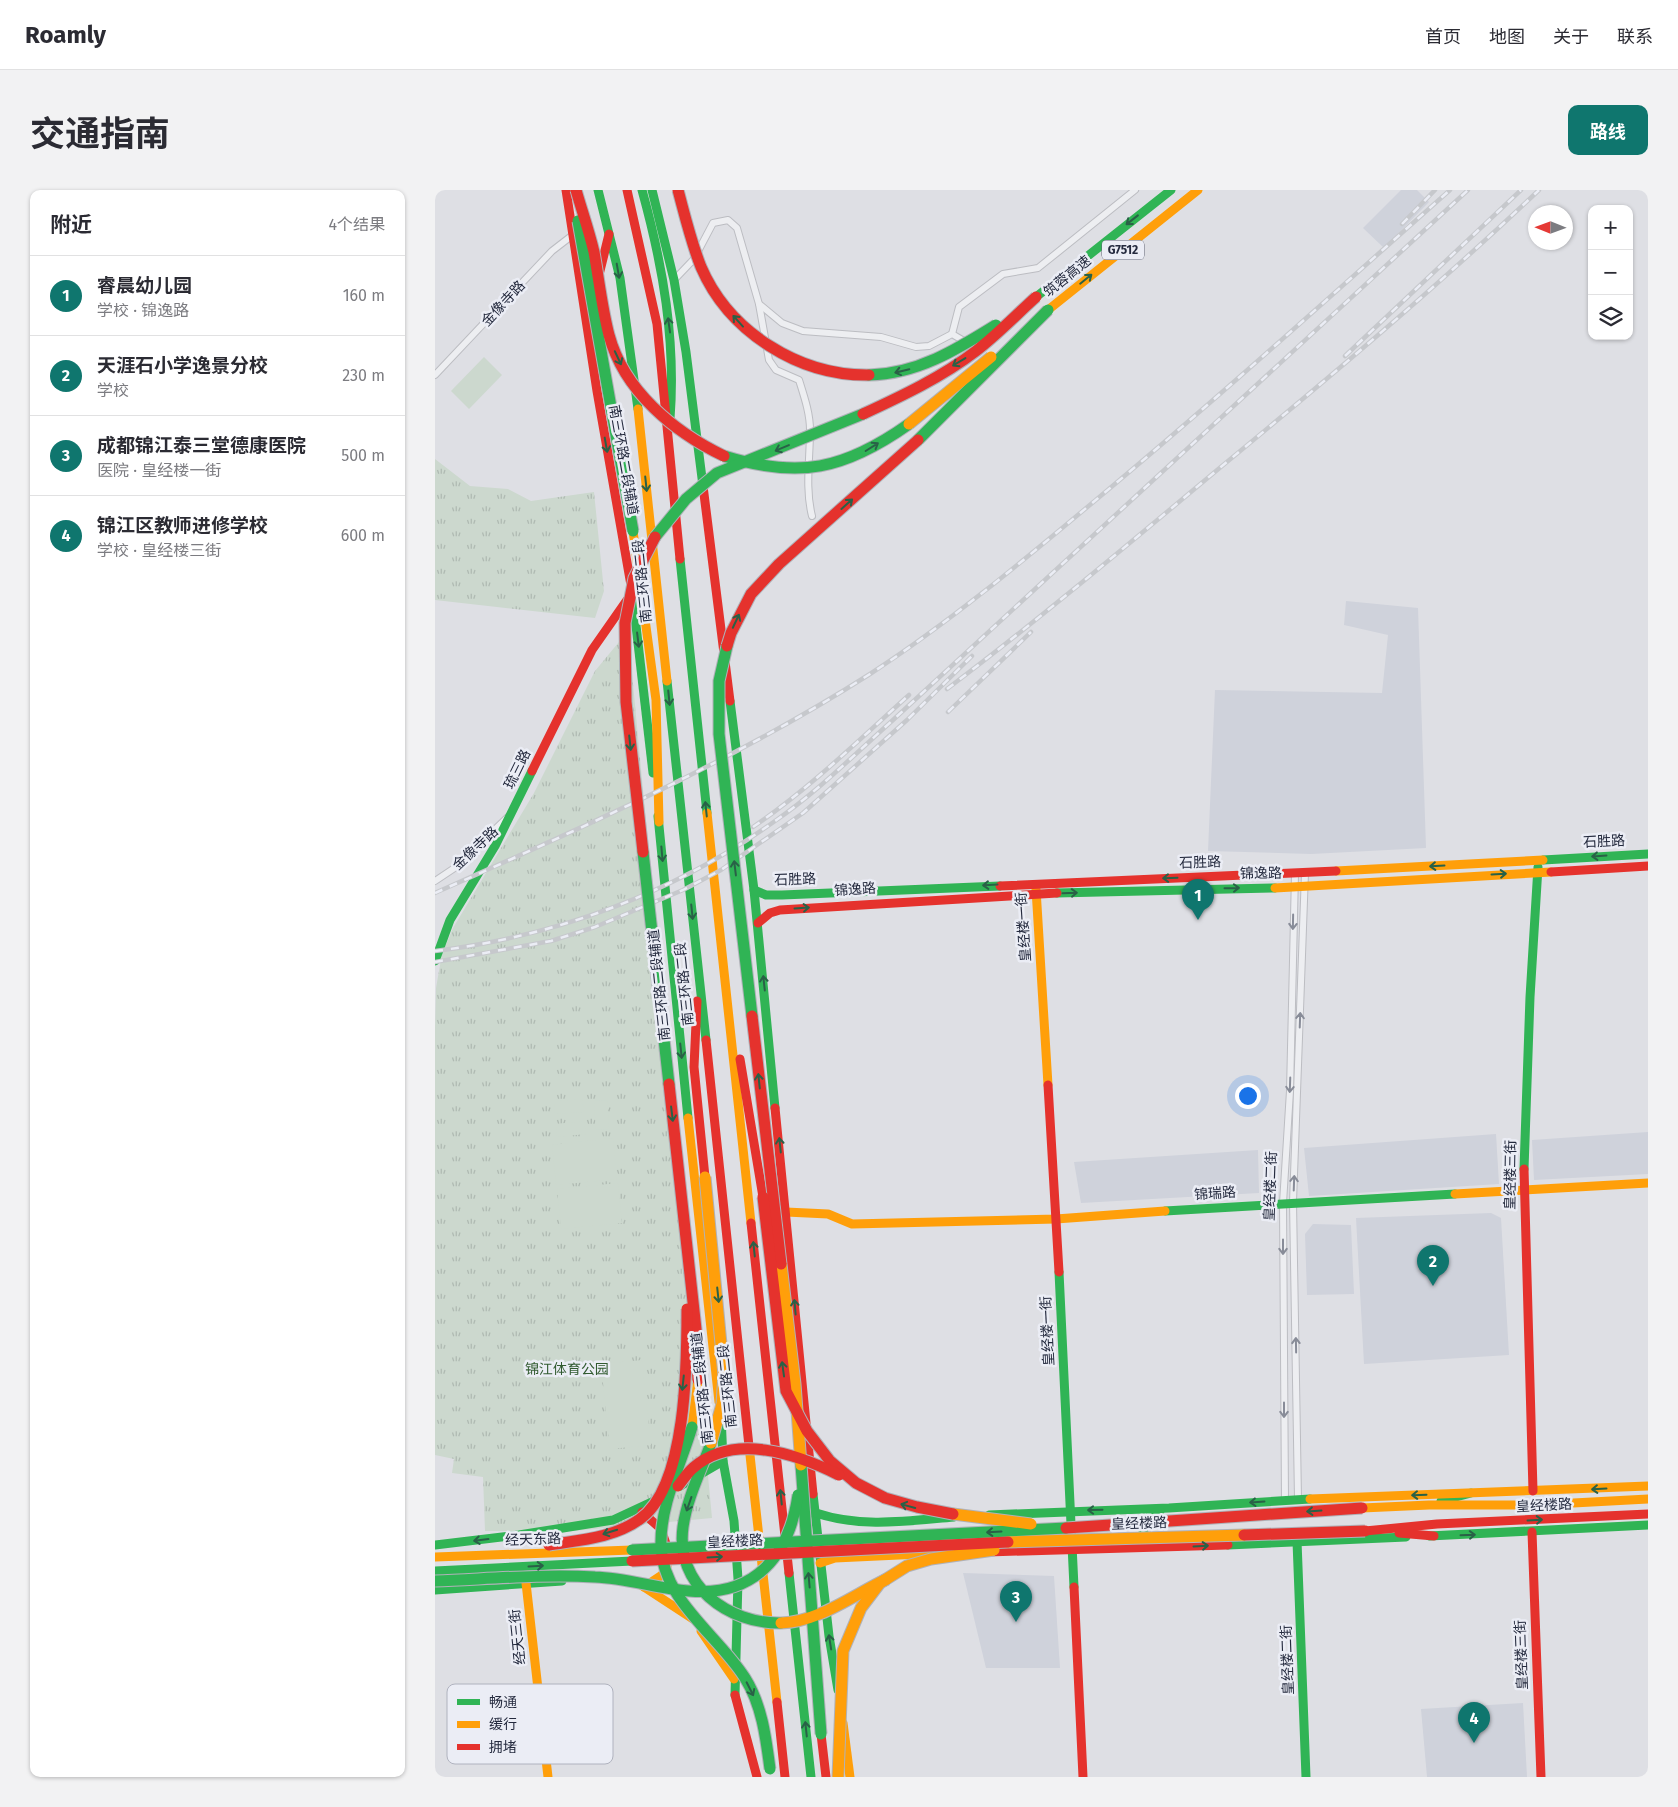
<!DOCTYPE html>
<html lang="zh">
<meta charset="utf-8">
<style>
body{margin:0;font-family:"Fira Sans","Noto Sans SC",sans-serif;background:#f2f2f3;color:#2b2b33}
.controls{position:absolute;right:15px;top:15px;display:grid;overflow:hidden;border-radius:10px;box-shadow:0 1px 4px #0004}
.controls button{width:45px;height:45px;display:grid;place-items:center;padding:0;border:0;border-bottom:1px solid #e1e1e2;background:#fff;color:#2b2b33;font:25px sans-serif}
.compass{position:absolute;left:1093px;top:15px;width:45px;height:45px;border-radius:50%;background:#fff;box-shadow:0 1px 4px #0004;rotate:271deg}
.you{position:absolute;left:812px;top:905px;width:18px;height:18px;margin:-12px;border:4px solid #fff;border-radius:50%;background:#1a73e8;box-shadow:0 0 0 8px #1a73e833}
.badge{display:grid;place-items:center;width:32px;height:32px;border-radius:50%;background:#0f766e;color:#fff;font-size:16px;font-weight:700}
.pin{position:absolute;translate:-50% -41px;filter:drop-shadow(0 1px 2px #0008)}
.pin::after{content:'';position:absolute;top:26px;width:18px;height:15px;background:inherit;clip-path:polygon(0 0,100% 0,50% 100%)}
.list{margin:0;padding:0;list-style:none}
h2{display:flex;justify-content:space-between;align-items:center;height:65px;margin:0;padding:0 20px;font-size:21px}
h2 small{font-size:16px;font-weight:400;color:#7c7c81}
.list li{display:grid;grid-template-columns:32px 1fr auto;gap:15px;align-items:center;box-sizing:border-box;height:80px;padding:0 20px;border-top:1px solid #e1e1e2}
.list b{display:block;font-size:19px;white-space:nowrap}
.list p{margin:0;font-size:16px;white-space:nowrap;color:#7c7c81}
.list em{font-size:16px;font-style:normal;color:#7c7c81}
.icon{flex:none;width:28px;height:28px;fill:none;stroke:currentColor;stroke-width:2;stroke-linecap:round;stroke-linejoin:round}
.map{position:relative;flex:none;width:1213px;height:1587px;overflow:hidden;border-radius:10px}
header{display:flex;align-items:center;gap:30px;box-sizing:border-box;height:70px;padding:0 25px;background:#fff;border-bottom:1px solid #e1e1e2}
header strong{font-size:24px}
nav{display:flex;gap:28px;margin-inline-start:auto;font-size:18px}
.intro{display:flex;align-items:center;justify-content:space-between;box-sizing:border-box;height:120px;padding:0 30px}
h1{margin:0;font-size:35px}
.button{padding:12px 22px;border-radius:10px;background:#0f766e;color:#fff;font-size:18px;font-weight:700}
main{display:flex;gap:30px;padding:0 30px}
aside{flex:1;background:#fff;border-radius:10px;box-shadow:0 1px 4px #0004}
.map>svg:first-child{display:block}
</style>
<header>
<strong>Roamly</strong>
<nav><a>首页</a><a>地图</a><a>关于</a><a>联系</a></nav>
</header>
<div class="intro"><h1>交通指南</h1><a class="button">路线</a></div>
<main>
<aside>
<h2>附近<small>4个结果</small></h2>
<ul class="list">
<li><span class="badge">1</span><div><b>睿晨幼儿园</b><p>学校 · 锦逸路</p></div><em>160 m</em></li>
<li><span class="badge">2</span><div><b>天涯石小学逸景分校</b><p>学校</p></div><em>230 m</em></li>
<li><span class="badge">3</span><div><b>成都锦江泰三堂德康医院</b><p>医院 · 皇经楼一街</p></div><em>500 m</em></li>
<li><span class="badge">4</span><div><b>锦江区教师进修学校</b><p>学校 · 皇经楼三街</p></div><em>600 m</em></li>
</ul>
</aside>
<div class="map">
<svg width="1213" height="1587" viewBox="0 0 1213 1587">
<defs>
<pattern id="grass-tufts" width="24" height="20" patternUnits="userSpaceOnUse" patternTransform="scale(1.25)"><rect width="24" height="20" fill="#ccd8ce"/><path d="M3 7l-1-3M5 7V3M7 7l1-3M15 17l-1-3M17 17v-4M19 17l1-3" fill="none" stroke="#afbab2"/></pattern>
</defs>
<rect width="100%" height="100%" fill="#dedfe4"/>
<g fill="#cfd2db">
<polygon points="966,0 982,0 994,12 949,58 928,38"/>
<polygon points="911,411 983,418 991,658 876,664 773,661 780,500 947,503 953,445 909,435"/>
<polygon points="1213,942 1213,984 1099,990 1097,950"/>
<polygon points="1061,944 1064,994 874,1006 869,958"/>
<polygon points="823,960 824,1003 646,1013 639,972"/>
<polygon points="1056,1023 1066,1028 1074,1165 929,1174 921,1028"/>
<polygon points="878,1034 916,1035 919,1104 872,1105 870,1044"/>
<polygon points="528,1383 619,1386 625,1478 551,1478"/>
<polygon points="1088,1513 1092,1587 992,1587 986,1519"/>
</g>
<g fill="url(#grass-tufts)">
<polygon points="0,269 35,296 73,299 96,311 159,302 169,401 160,428 0,410"/>
<polygon points="193,441 277,1328 138,1341 50,1341 48,1287 17,1283 19,1269 0,1265 0,838 1,798 7,764 18,738 99,603 160,481"/>
</g>
<g fill="#ccd8ce">
<polygon points="49,167 67,185 34,219 16,201"/>
<polygon points="147,909 149,922 120,924 119,911"/>
<polygon points="172,910 174,939 161,940 159,911"/>
<polygon points="149,931 151,944 122,947 121,934"/>
<polygon points="178,948 182,989 121,995 117,955"/>
<polygon points="183,993 187,1033 126,1039 122,999"/>
<polygon points="207,1170 216,1255 175,1259 166,1174"/>
</g>
<g fill="none" stroke-linecap="round" stroke-linejoin="round">
<defs>
<g id="street">
<polyline points="239,90 259,69 278,33 293,30 302,38 324,114 347,133 368,141 446,147 481,157 494,156 517,144 534,154"/>
<path d="M 324,114 L 334,170 L 341,180 L 364,190 C 369,206 375,223 375,240 C 375,269 370,298 377,326"/>
<polyline points="517,144 524,117 568,84 603,78 700,0"/>
<polyline points="0,185 117,61 139,44"/>
<polyline points="0,691 21,677 73,627"/>
<polyline points="863,1309 858,1012 870,683"/>
<polyline points="850,1310 848,1013 855,901 860,684"/>
</g>
</defs>
<use href="#street" stroke="#bcbdc2" stroke-width="8"/>
<use href="#street" stroke="#edeef1" stroke-width="6"/>
<g stroke="#30b455" stroke-width="9">
<polyline points="163,0 185,88 203,219"/>
<path d="M 207,0 C 228,76 241,150 235,229"/>
<polyline points="217,0 239,90 251,162 268,296"/>
<polyline points="601,107 736,0"/>
<polyline points="245,369 272,623"/>
<polyline points="197,401 218,583"/>
<polyline points="232,491 271,850"/>
<polyline points="295,511 319,700 340,918"/>
<polyline points="223,626 253,928"/>
<polyline points="1108,670 1213,664"/>
<polyline points="319,700 331,705 347,705 565,696"/>
<polyline points="622,703 840,698"/>
<polyline points="0,771 15,730 60,656 97,581"/>
<polyline points="1089,979 1095,807 1103,677"/>
<polyline points="730,1021 1020,1004"/>
<polyline points="624,1082 639,1397"/>
<polyline points="286,1225 288,1271 299,1331 303,1389 300,1505"/>
<polyline points="245,1296 288,1271"/>
<polyline points="378,1304 394,1446 403,1500"/>
<polyline points="1006,1311 1036,1303"/>
<path d="M 381,1323 C 426,1338 472,1331 519,1327"/>
<polyline points="554,1325 734,1318 875,1309"/>
<polyline points="994,1346 1213,1335"/>
<path d="M 716,1350 L 708,1343 C 709,1330 713,1325 725,1321"/>
<polyline points="862,1351 871,1587"/>
<polyline points="0,1355 84,1345 178,1330 221,1310"/>
<polyline points="793,1355 971,1347"/>
<polyline points="0,1381 197,1371"/>
<polyline points="354,1383 376,1587"/>
<polyline points="0,1400 127,1391"/>
</g>
<g stroke="#ff9f0a" stroke-width="9">
<polyline points="613,120 763,0"/>
<polyline points="203,219 232,491"/>
<polyline points="198,341 221,510 224,632"/>
<polyline points="272,623 316,1033"/>
<polyline points="901,681 1108,670"/>
<polyline points="840,698 1116,682"/>
<polyline points="601,699 613,895"/>
<polyline points="253,928 284,1212"/>
<polyline points="1020,1004 1213,993"/>
<polyline points="351,1022 393,1024 417,1034 621,1029 730,1021"/>
<polyline points="257,1237 263,1190"/>
<polyline points="314,1256 342,1512"/>
<polyline points="875,1309 1213,1296"/>
<polyline points="927,1318 994,1315 1101,1315 1213,1309"/>
<polyline points="0,1367 197,1360"/>
<polyline points="385,1373 400,1368 507,1363"/>
<polyline points="91,1393 113,1587"/>
<polyline points="206,1395 258,1429"/>
<polyline points="209,1397 227,1385 232,1376"/>
<polyline points="266,1441 299,1489"/>
<polyline points="408,1533 415,1587"/>
</g>
<g stroke="#e5322d" stroke-width="9">
<polyline points="131,0 162,201 197,401"/>
<polyline points="192,0 222,134 245,369"/>
<polyline points="163,89 174,44"/>
<polyline points="268,296 295,511"/>
<polyline points="97,581 157,460 192,410"/>
<polyline points="1116,682 1213,676"/>
<polyline points="565,696 901,681"/>
<polyline points="323,733 335,723 345,720 622,703"/>
<polyline points="262,811 259,877 270,987"/>
<polyline points="271,850 314,1256"/>
<polyline points="305,869 328,1007"/>
<polyline points="613,895 624,1082"/>
<polyline points="340,918 378,1304"/>
<polyline points="1089,979 1098,1301"/>
<polyline points="316,1033 354,1383"/>
<polyline points="207,1322 226,1339 234,1363"/>
<polyline points="930,1341 1002,1334 1213,1324"/>
<polyline points="1097,1342 1106,1587"/>
<polyline points="964,1343 999,1346"/>
<polyline points="552,1362 793,1355"/>
<polyline points="639,1397 648,1587"/>
<polyline points="300,1505 322,1587"/>
<polyline points="342,1512 350,1587"/>
<polyline points="386,1544 391,1587"/>
</g>
<defs>
<g id="rail">
<polyline points="967,34 1000,0"/>
<polyline points="910,166 1086,0"/>
<path d="M 512,499 C 606,428 696,352 787,276 C 895,187 1002,97 1104,0"/>
<polyline points="513,522 596,442"/>
<path d="M 318,637 C 374,599 424,550 474,505"/>
<path d="M 0,703 C 149,637 297,572 435,484 C 515,432 589,370 662,309 C 782,209 898,104 1015,0"/>
<path d="M 0,761 C 122,746 239,703 340,631 C 382,602 419,565 458,530 L 1033,0"/>
<polyline points="0,772 116,751 160,737 248,700 286,680 368,623 472,530 537,466"/>
</g>
</defs>
<use href="#rail" stroke="#c6c8cc" stroke-width="4.5"/>
<use href="#rail" stroke="#ebedf5" stroke-width="2.5" stroke-dasharray="8" stroke-linecap="butt"/>
<defs>
<g id="fast-bridge">
<polyline points="143,31 198,341"/>
<path d="M 434,185 C 482,184 521,160 561,135"/>
<polyline points="483,250 613,120"/>
<path d="M 289,266 C 364,289 409,280 474,234"/>
<polyline points="220,347 251,309 282,283 428,224"/>
<polyline points="292,456 284,491 284,544 317,826"/>
<polyline points="208,662 234,894"/>
<path d="M 257,1237 C 246,1274 225,1315 226,1355 C 227,1410 283,1445 310,1488 C 327,1515 331,1548 335,1579"/>
<path d="M 276,1253 C 266,1281 252,1308 248,1337 C 240,1395 293,1434 346,1433"/>
<polyline points="366,1275 386,1544"/>
<polyline points="197,1360 631,1338"/>
<path d="M 0,1391 C 53,1389 107,1384 160,1387 C 192,1388 223,1399 254,1401 C 320,1407 354,1366 363,1305"/>
</g>
<g id="slow-bridge">
<polyline points="474,234 556,167"/>
<polyline points="270,987 289,1185 287,1214 276,1253"/>
<polyline points="346,1074 360,1194 366,1275"/>
<polyline points="518,1324 596,1334"/>
<polyline points="573,1352 809,1345"/>
<path d="M 346,1433 C 384,1432 418,1405 452,1389"/>
<polyline points="403,1587 408,1461 426,1418 445,1393 472,1376 496,1369 559,1360"/>
</g>
<g id="jam-bridge">
<path d="M 141,0 C 147,21 154,41 159,62 C 164,90 167,118 174,145 C 189,201 239,242 289,266"/>
<path d="M 243,0 C 250,26 256,52 266,77 C 294,142 364,186 434,185"/>
<path d="M 428,224 C 467,206 507,187 541,161 C 563,144 581,125 601,107"/>
<polyline points="292,456 296,443 316,404 344,374 483,250"/>
<polyline points="208,662 191,512 190,433 199,388 220,347"/>
<polyline points="317,826 346,1074"/>
<polyline points="234,894 261,1139 263,1190"/>
<polyline points="328,1007 351,1201 372,1241 395,1271 421,1293 450,1308 482,1317 518,1324"/>
<path d="M 243,1296 C 248,1290 252,1283 258,1278 C 299,1242 362,1264 404,1285"/>
<polyline points="631,1338 927,1318"/>
<polyline points="809,1345 930,1341"/>
<path d="M 114,1355 C 145,1350 179,1348 205,1329 C 252,1296 252,1172 252,1119"/>
<polyline points="197,1371 573,1352"/>
</g>
</defs>
<use href="#fast-bridge" stroke="#b0b2b9" stroke-width="13" stroke-linecap="butt"/>
<use href="#slow-bridge" stroke="#b0b2b9" stroke-width="13" stroke-linecap="butt"/>
<use href="#jam-bridge" stroke="#b0b2b9" stroke-width="13" stroke-linecap="butt"/>
<use href="#fast-bridge" stroke="#30b455" stroke-width="11"/>
<use href="#slow-bridge" stroke="#ff9f0a" stroke-width="11"/>
<use href="#jam-bridge" stroke="#e5322d" stroke-width="11"/>
</g>
<defs><path id="oneway-shaft" d="M-6 0H5M1.5-3L5.5 0L1.5 3" fill="none" stroke-width="1.6" stroke-linecap="round" stroke-linejoin="round" transform="scale(1.25)"/></defs>
<g stroke="#296147">
<use href="#oneway-shaft" transform="translate(697 30) rotate(142)"/>
<use href="#oneway-shaft" transform="translate(183 81) rotate(80)"/>
<use href="#oneway-shaft" transform="translate(651 89) rotate(-39)"/>
<use href="#oneway-shaft" transform="translate(303 131) rotate(-132)"/>
<use href="#oneway-shaft" transform="translate(234 135) rotate(-98)"/>
<use href="#oneway-shaft" transform="translate(183 168) rotate(65)"/>
<use href="#oneway-shaft" transform="translate(524 172) rotate(149)"/>
<use href="#oneway-shaft" transform="translate(467 181) rotate(167)"/>
<use href="#oneway-shaft" transform="translate(171 255) rotate(80)"/>
<use href="#oneway-shaft" transform="translate(437 257) rotate(-32)"/>
<use href="#oneway-shaft" transform="translate(347 258) rotate(157)"/>
<use href="#oneway-shaft" transform="translate(211 294) rotate(84)"/>
<use href="#oneway-shaft" transform="translate(412 314) rotate(-42)"/>
<use href="#oneway-shaft" transform="translate(301 431) rotate(-65)"/>
<use href="#oneway-shaft" transform="translate(203 450) rotate(83)"/>
<use href="#oneway-shaft" transform="translate(234 508) rotate(84)"/>
<use href="#oneway-shaft" transform="translate(195 553) rotate(84)"/>
<use href="#oneway-shaft" transform="translate(271 619) rotate(-96)"/>
<use href="#oneway-shaft" transform="translate(227 664) rotate(85)"/>
<use href="#oneway-shaft" transform="translate(1164 666) rotate(176)"/>
<use href="#oneway-shaft" transform="translate(1002 676) rotate(177)"/>
<use href="#oneway-shaft" transform="translate(300 678) rotate(-97)"/>
<use href="#oneway-shaft" transform="translate(1064 684) rotate(-3)"/>
<use href="#oneway-shaft" transform="translate(735 688) rotate(178)"/>
<use href="#oneway-shaft" transform="translate(555 695) rotate(177)"/>
<use href="#oneway-shaft" transform="translate(797 698) rotate(-1)"/>
<use href="#oneway-shaft" transform="translate(635 703) rotate(-2)"/>
<use href="#oneway-shaft" transform="translate(367 718) rotate(-4)"/>
<use href="#oneway-shaft" transform="translate(257 722) rotate(84)"/>
<use href="#oneway-shaft" transform="translate(329 793) rotate(-96)"/>
<use href="#oneway-shaft" transform="translate(246 861) rotate(84)"/>
<use href="#oneway-shaft" transform="translate(324 891) rotate(-96)"/>
<use href="#oneway-shaft" transform="translate(237 924) rotate(83)"/>
<use href="#oneway-shaft" transform="translate(345 955) rotate(-96)"/>
<use href="#oneway-shaft" transform="translate(319 1059) rotate(-96)"/>
<use href="#oneway-shaft" transform="translate(283 1105) rotate(84)"/>
<use href="#oneway-shaft" transform="translate(360 1117) rotate(-95)"/>
<use href="#oneway-shaft" transform="translate(348 1179) rotate(-98)"/>
<use href="#oneway-shaft" transform="translate(248 1193) rotate(96)"/>
<use href="#oneway-shaft" transform="translate(1164 1299) rotate(177)"/>
<use href="#oneway-shaft" transform="translate(984 1305) rotate(178)"/>
<use href="#oneway-shaft" transform="translate(346 1307) rotate(-96)"/>
<use href="#oneway-shaft" transform="translate(822 1312) rotate(176)"/>
<use href="#oneway-shaft" transform="translate(254 1314) rotate(109)"/>
<use href="#oneway-shaft" transform="translate(473 1316) rotate(-165)"/>
<use href="#oneway-shaft" transform="translate(660 1320) rotate(179)"/>
<use href="#oneway-shaft" transform="translate(879 1321) rotate(176)"/>
<use href="#oneway-shaft" transform="translate(1100 1330) rotate(-3)"/>
<use href="#oneway-shaft" transform="translate(175 1342) rotate(163)"/>
<use href="#oneway-shaft" transform="translate(559 1342) rotate(177)"/>
<use href="#oneway-shaft" transform="translate(1033 1345) rotate(-2)"/>
<use href="#oneway-shaft" transform="translate(46 1350) rotate(173)"/>
<use href="#oneway-shaft" transform="translate(766 1356) rotate(-3)"/>
<use href="#oneway-shaft" transform="translate(280 1367) rotate(-3)"/>
<use href="#oneway-shaft" transform="translate(101 1376) rotate(-3)"/>
<use href="#oneway-shaft" transform="translate(374 1390) rotate(-95)"/>
<use href="#oneway-shaft" transform="translate(395 1452) rotate(-99)"/>
<use href="#oneway-shaft" transform="translate(315 1499) rotate(63)"/>
<use href="#oneway-shaft" transform="translate(371 1539) rotate(-96)"/>
</g>
<g stroke="#888c98">
<use href="#oneway-shaft" transform="translate(858 732) rotate(91)"/>
<use href="#oneway-shaft" transform="translate(865 830) rotate(-88)"/>
<use href="#oneway-shaft" transform="translate(855 895) rotate(92)"/>
<use href="#oneway-shaft" transform="translate(859 993) rotate(-88)"/>
<use href="#oneway-shaft" transform="translate(848 1057) rotate(90)"/>
<use href="#oneway-shaft" transform="translate(861 1155) rotate(-91)"/>
<use href="#oneway-shaft" transform="translate(849 1220) rotate(90)"/>
</g>
<g text-anchor="middle" stroke-width="5" stroke-linejoin="round" paint-order="stroke">
<rect fill="#ebedf5" stroke="#606475" stroke-width="1" x="667" y="50.5" width="42" height="19" rx="4"/>
<g font-size="12" font-weight="bold" fill="#242a3e">
<text x="688" y="64">G7512</text>
</g>
<g font-size="14" fill="#242a3e" stroke="#ebedf5">
<text transform="translate(632 86) rotate(-39)" y="5">筑蓉高速</text>
<text transform="translate(68 113) rotate(-47)" y="5">金像寺路</text>
<text transform="translate(189 270) rotate(80)" y="5">南三环路二段辅道</text>
<text transform="translate(207 391) rotate(-96)" y="5">南三环路二段</text>
<text transform="translate(82 579) rotate(-64)" y="5">琉三路</text>
<text transform="translate(1169 651) rotate(-3)" y="5">石胜路</text>
<text transform="translate(40 658) rotate(-43)" y="5">金像寺路</text>
<text transform="translate(765 672) rotate(-2)" y="5">石胜路</text>
<text transform="translate(826 683) rotate(-1)" y="5">锦逸路</text>
<text transform="translate(360 689) rotate(-2)" y="5">石胜路</text>
<text transform="translate(420 699) rotate(-4)" y="5">锦逸路</text>
<text transform="translate(588 737) rotate(-94)" y="5">皇经楼一街</text>
<text transform="translate(249 794) rotate(-96)" y="5">南三环路二段</text>
<text transform="translate(224 795) rotate(-96)" y="5">南三环路二段辅道</text>
<text transform="translate(1075 985) rotate(-89)" y="5">皇经楼三街</text>
<text transform="translate(835 996) rotate(-88)" y="5">皇经楼二街</text>
<text transform="translate(780 1003) rotate(-4)" y="5">锦瑞路</text>
<text transform="translate(612 1141) rotate(-93)" y="5">皇经楼一街</text>
<text transform="translate(292 1196) rotate(-96)" y="5">南三环路二段</text>
<text transform="translate(267 1198) rotate(-96)" y="5">南三环路二段辅道</text>
<text transform="translate(1109 1315) rotate(-3)" y="5">皇经楼路</text>
<text transform="translate(704 1333) rotate(-2)" y="5">皇经楼路</text>
<text transform="translate(98 1349) rotate(-2)" y="5">经天东路</text>
<text transform="translate(300 1351) rotate(-3)" y="5">皇经楼路</text>
<text transform="translate(82 1447) rotate(-96)" y="5">经天三街</text>
<text transform="translate(1086 1465) rotate(-92)" y="5">皇经楼三街</text>
<text transform="translate(852 1470) rotate(-92)" y="5">皇经楼二街</text>
</g>
<g font-size="14" fill="#325b31" stroke="#ebedf5">
<text x="132" y="1184">锦江体育公园</text>
</g>
</g>
<rect x="12" y="1494" width="166" height="80" rx="8" fill="#ebedf5" stroke="#afb2be" stroke-width="1"/>
<rect x="22" y="1509" width="23" height="6" fill="#30b455"/>
<rect x="22" y="1531" width="23" height="7" fill="#ff9f0a"/>
<rect x="22" y="1554" width="23" height="6" fill="#e5322d"/>
<g font-size="14" fill="#242a3e">
<text x="54" y="1517">畅通</text>
<text x="54" y="1539">缓行</text>
<text x="54" y="1562">拥堵</text>
</g>
</svg>
<div class="controls">
<button>+</button>
<button>−</button>
<button><svg class="icon" aria-label="layers" viewBox="0 0 24 24"><path d="M12 4l9 5-9 5-9-5zM3 14l9 5 9-5"/></svg></button>
</div>
<svg class="compass" viewBox="-18 -18 36 36"><path d="M0-13l5 13h-10z" fill="#e53935"/><path d="M0 13l5-13h-10z" fill="#7c7c81"/></svg>
<div class="you"></div>
<div class="pin badge" style="left:763px;top:730px">1</div>
<div class="pin badge" style="left:998px;top:1096px">2</div>
<div class="pin badge" style="left:581px;top:1432px">3</div>
<div class="pin badge" style="left:1039px;top:1553px">4</div>
</div>
</main>
